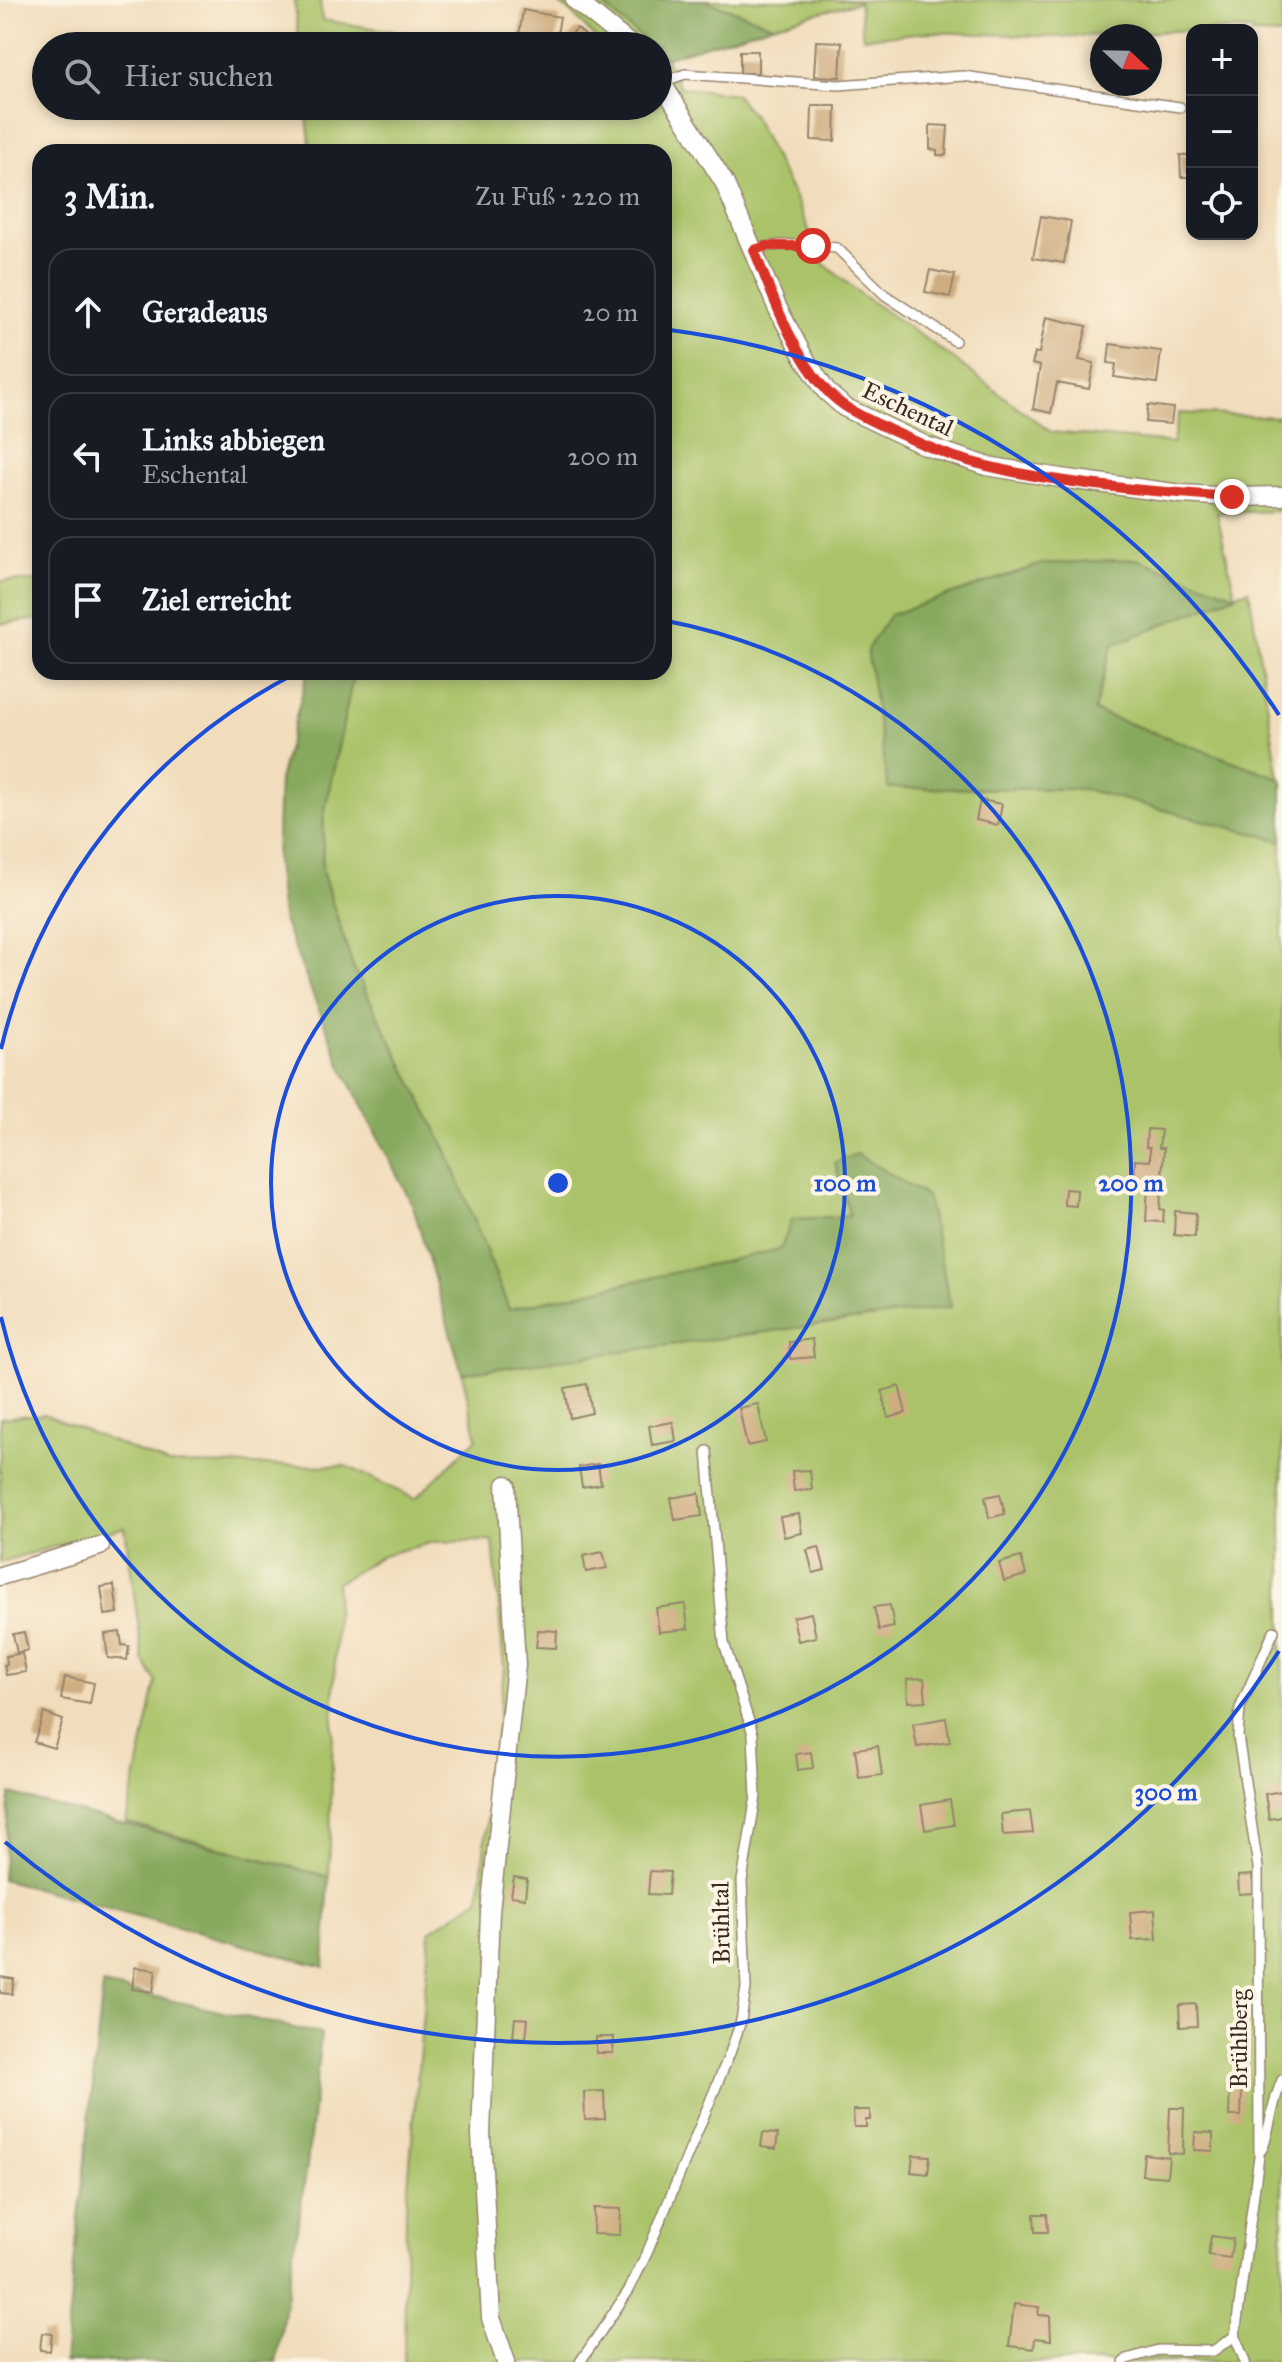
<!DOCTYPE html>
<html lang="de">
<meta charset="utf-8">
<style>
body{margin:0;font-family:"IM FELL Great Primer",serif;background:#20242c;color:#f1f3f6}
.controls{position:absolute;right:24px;top:24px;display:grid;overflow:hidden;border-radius:16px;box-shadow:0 4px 12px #0003}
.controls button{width:72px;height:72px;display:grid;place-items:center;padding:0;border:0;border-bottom:2px solid #363941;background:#171b24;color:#f1f3f6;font:40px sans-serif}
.compass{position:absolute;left:1090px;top:24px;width:72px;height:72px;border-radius:50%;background:#171b24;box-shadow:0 4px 12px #0003;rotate:112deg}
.stop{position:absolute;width:24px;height:24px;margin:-18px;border:6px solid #d93025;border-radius:50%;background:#fff}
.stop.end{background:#d93025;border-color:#fff;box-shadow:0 2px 8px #0008}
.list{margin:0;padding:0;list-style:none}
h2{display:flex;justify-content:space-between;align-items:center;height:104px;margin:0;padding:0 32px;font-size:34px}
h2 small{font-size:26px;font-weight:400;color:#9ea1a6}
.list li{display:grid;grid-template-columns:52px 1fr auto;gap:24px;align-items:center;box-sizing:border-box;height:128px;margin:0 16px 16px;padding:0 16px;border:2px solid #363941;border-radius:24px}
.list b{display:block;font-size:30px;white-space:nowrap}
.list p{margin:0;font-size:26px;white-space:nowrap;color:#9ea1a6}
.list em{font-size:26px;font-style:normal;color:#9ea1a6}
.icon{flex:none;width:44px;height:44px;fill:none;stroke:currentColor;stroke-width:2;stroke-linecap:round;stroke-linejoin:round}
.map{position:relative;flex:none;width:1282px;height:2362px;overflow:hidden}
.search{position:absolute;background:#171b24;box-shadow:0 4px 12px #0003;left:32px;top:32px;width:640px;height:88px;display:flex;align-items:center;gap:20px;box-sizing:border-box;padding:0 28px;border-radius:44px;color:#9ea1a6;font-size:30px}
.panel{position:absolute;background:#171b24;box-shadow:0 4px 12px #0003;left:32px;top:144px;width:640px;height:536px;border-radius:24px}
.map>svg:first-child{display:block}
</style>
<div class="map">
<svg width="1282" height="2362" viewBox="0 0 1282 2362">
<rect width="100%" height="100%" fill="#fcf5e5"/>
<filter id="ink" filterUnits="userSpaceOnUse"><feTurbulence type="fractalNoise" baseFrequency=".0125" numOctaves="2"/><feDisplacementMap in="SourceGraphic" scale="16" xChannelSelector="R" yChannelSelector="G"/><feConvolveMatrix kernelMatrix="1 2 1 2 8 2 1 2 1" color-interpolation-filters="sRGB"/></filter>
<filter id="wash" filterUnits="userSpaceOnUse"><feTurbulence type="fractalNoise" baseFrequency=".006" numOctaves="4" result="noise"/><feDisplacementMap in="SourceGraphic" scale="32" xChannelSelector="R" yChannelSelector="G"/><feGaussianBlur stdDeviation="1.8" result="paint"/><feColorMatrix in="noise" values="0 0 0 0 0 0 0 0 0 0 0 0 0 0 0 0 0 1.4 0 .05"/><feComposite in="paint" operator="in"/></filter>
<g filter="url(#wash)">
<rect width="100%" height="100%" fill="#f1ddbc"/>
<g fill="#aac369" stroke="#727644" stroke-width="2">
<polygon points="294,0 320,0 322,20 487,46 299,46"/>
<polygon points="554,0 597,0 651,46 603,46 571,12"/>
<polygon points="704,0 1282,0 1282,35 1252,34 1252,30 1192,30 1064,37 929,32 863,38 859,2 773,25"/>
<polygon points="658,52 665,58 680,87 735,94 752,114 795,198 824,264 863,296 936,346 1051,432 1172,443 1179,413 1282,417 1282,511 1217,513 1235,594 1249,590 1279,778 1094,711 1112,645 1235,595 1136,559 1042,564 890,615 888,788 1084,789 1282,841 1282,2362 404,2362 406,2210 430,1931 479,1899 504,1668 493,1541 434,1542 383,1555 337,1583 329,1877 126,1822 156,1681 143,1660 125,1527 0,1562 0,1418 44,1414 168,1464 347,1466 415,1499 477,1438 462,1373 950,1307 835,1163 850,1217 792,1219 781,1249 509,1309 447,1151 353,967 322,871 324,814 354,672 664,672 664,152 311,152 306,106 658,106"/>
<polygon points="0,581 40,581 40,619 0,624"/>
</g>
<g fill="#87a95d" stroke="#616a3e" stroke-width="2">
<polygon points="597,0 704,0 773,25 665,58 658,52 658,46 651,46"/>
<polygon points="1136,559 1236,595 1112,645 1094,711 1282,779 1282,841 1084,789 888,788 867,649 890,615 1042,564"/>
<polygon points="308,672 354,672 324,814 322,871 353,967 447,1151 509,1309 781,1249 792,1219 850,1216 835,1162 857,1154 927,1197 951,1307 462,1373 413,1206 342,1067 282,918 276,862 279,780"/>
<polygon points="10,1794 329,1877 324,1967 2,1879"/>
<polygon points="103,1985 321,2034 307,2166 276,2362 64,2362"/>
</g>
<g id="blocks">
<g fill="#cfad80">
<polygon points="523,10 560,17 555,46 518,42"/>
<polygon points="577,28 591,40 585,46 565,46 563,44"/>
<polygon points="816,41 842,42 840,77 814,76"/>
<rect x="740" y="51" width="18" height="22"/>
<polygon points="812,106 836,106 835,141 811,140"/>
<polygon points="930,125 948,126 946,155 937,155 937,150 930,149"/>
<polygon points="1180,155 1192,155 1192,177 1181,177"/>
<polygon points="1041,216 1071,221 1064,263 1033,258"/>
<polygon points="930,270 955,275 950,297 925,292"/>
<polygon points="1046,317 1087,326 1079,360 1094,363 1089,389 1057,383 1051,413 1033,409 1040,366 1032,364 1035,353 1039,353"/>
<polygon points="1110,344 1161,351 1157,383 1114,377 1116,364 1108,363"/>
<polygon points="1148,405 1173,408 1171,424 1146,422"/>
<polygon points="980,800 1002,804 998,825 976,820"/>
<polygon points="1147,1129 1161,1130 1159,1148 1164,1148 1160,1209 1164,1210 1163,1222 1146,1221 1148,1185 1134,1185 1135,1160 1150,1161 1150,1147 1146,1147"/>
<polygon points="1065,1189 1077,1190 1076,1206 1064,1205"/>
<polygon points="1175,1211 1196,1213 1195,1237 1174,1235"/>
<polygon points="812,1339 814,1357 790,1359 789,1342"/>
<polygon points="587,1384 592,1413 570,1418 565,1388"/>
<polygon points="899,1386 906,1413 888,1418 882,1391"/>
<polygon points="758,1404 766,1442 747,1446 739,1408"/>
<polygon points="673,1422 676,1441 652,1445 649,1426"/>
<polygon points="598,1464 601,1484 582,1487 579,1467"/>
<polygon points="810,1470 812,1490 794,1491 792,1471"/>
<polygon points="699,1493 702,1516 675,1520 671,1498"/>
<polygon points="1000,1494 1005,1514 989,1518 985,1497"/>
<polygon points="799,1514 802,1533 784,1537 780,1517"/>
<polygon points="819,1547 825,1570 813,1573 807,1550"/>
<polygon points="603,1552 607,1568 586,1572 583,1556"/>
<polygon points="1021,1557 1026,1575 1004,1581 999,1563"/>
<polygon points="114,1585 118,1613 105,1615 101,1587"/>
<polygon points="685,1604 688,1629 659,1632 656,1608"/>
<polygon points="890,1605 894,1627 879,1630 874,1607"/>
<polygon points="811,1613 816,1637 798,1641 793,1617"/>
<polygon points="538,1630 557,1631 556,1648 536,1647"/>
<polygon points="24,1632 28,1650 17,1653 13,1634"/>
<polygon points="120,1632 122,1645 129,1646 127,1660 108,1658 105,1634"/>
<polygon points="22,1653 26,1672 6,1675 4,1665 7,1664 6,1656"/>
<polygon points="65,1677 94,1683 90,1704 61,1699"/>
<polygon points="924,1678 926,1701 908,1702 907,1679"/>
<polygon points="44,1713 63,1720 54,1748 34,1742"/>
<polygon points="946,1718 950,1742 917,1747 913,1724"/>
<polygon points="878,1746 882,1775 859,1778 855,1749"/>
<polygon points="811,1752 813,1768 798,1770 796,1754"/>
<polygon points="1282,1791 1282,1817 1269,1819 1265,1794"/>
<polygon points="950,1800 954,1825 925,1830 921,1805"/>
<polygon points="1030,1811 1033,1833 1003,1835 1001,1814"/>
<polygon points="650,1871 670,1872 668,1895 648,1894"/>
<polygon points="1252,1875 1254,1893 1239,1894 1238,1876"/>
<polygon points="514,1877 527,1879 525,1898 511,1896"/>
<polygon points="1155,1910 1157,1939 1132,1940 1130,1912"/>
<polygon points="135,1967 156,1970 153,1992 132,1989"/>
<polygon points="0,1977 14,1979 12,1994 0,1993"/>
<polygon points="1196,2004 1197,2026 1180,2027 1179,2005"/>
<polygon points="515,2018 528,2019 526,2038 513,2037"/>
<polygon points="596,2037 614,2037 613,2053 596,2053"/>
<polygon points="1230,2088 1242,2088 1241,2116 1229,2116"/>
<polygon points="604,2091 605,2119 585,2120 584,2092"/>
<polygon points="1170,2108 1184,2108 1183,2154 1168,2153"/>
<polygon points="853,2110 870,2110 870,2120 866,2120 866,2127 854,2127"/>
<polygon points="1195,2132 1213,2133 1213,2151 1194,2150"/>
<polygon points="763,2133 778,2134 776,2149 761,2147"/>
<polygon points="1144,2154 1169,2157 1167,2177 1142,2175"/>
<polygon points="913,2155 930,2156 928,2174 911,2172"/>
<polygon points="594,2208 621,2209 620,2235 593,2234"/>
<polygon points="1034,2214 1047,2214 1048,2232 1035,2232"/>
<polygon points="1211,2236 1233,2239 1230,2258 1208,2255"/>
<polygon points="1014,2304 1039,2307 1038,2315 1050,2316 1051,2340 1035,2338 1034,2349 1009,2346"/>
<polygon points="42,2333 52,2334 50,2351 40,2350"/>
</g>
</g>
</g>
<g filter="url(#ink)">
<use href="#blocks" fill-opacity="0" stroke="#96846d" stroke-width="2"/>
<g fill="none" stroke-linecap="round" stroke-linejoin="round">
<defs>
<g id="lane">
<polyline points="662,82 685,74 838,85 963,76 1180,107"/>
<path d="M 754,250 C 780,241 810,246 837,248 L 885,295 L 955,341"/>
<path d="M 1262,2149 C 1271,2127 1272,2102 1282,2080"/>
<polyline points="1235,2336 1245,2362"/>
<polyline points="580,2362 629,2290 647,2253 730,2053 741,2021 746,1988 742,1881 756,1796 753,1734 724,1643 707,1451"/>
<polyline points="1124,2362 1127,2359 1158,2350 1213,2351 1235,2336 1259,2156 1258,1867 1238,1736 1240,1708 1274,1631"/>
</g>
<g id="street">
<polyline points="575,0 632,46"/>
<polyline points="658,77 724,182 777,307 803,356 826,391 844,407 926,446 987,466 1060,478 1182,494 1232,497 1282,496"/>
<polyline points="506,1485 516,1665 490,1912 481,2134 491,2318 506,2362"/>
<polyline points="0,1576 100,1546"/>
</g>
</defs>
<use href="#lane" stroke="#96846d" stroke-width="12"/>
<use href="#street" stroke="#96846d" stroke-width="21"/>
<use href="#lane" stroke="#fff" stroke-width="9"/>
<use href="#street" stroke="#fff" stroke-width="18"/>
</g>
</g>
<g fill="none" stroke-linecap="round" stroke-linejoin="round" filter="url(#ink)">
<path stroke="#d93025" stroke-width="10" d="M 813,246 L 767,246 L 754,250 C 773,297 792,352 826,390 C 843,409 866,418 888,429 C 910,439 932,449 955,457 C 1036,483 1146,491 1232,497"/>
</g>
<g fill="none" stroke="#1d4ed8" stroke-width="4">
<circle cx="558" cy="1183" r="287"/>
<path d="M1 1049A573 573 0 0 1 298 672M667 621A573 573 0 1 1 1 1317"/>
<path d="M1279 1651A860 860 0 0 1 5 1842M670 330A860 860 0 0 1 1279 715"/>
</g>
<g text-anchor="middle" stroke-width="8" stroke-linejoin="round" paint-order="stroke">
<g font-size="24" fill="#3b2a1e" stroke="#fcf5e5">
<text transform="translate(908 409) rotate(25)" y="8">Eschental</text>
<text transform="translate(721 1923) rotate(-91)" y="8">Brühltal</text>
<text transform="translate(1239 2039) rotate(-90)" y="8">Brühlberg</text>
</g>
</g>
<circle cx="558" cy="1183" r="12" fill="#1d4ed8" stroke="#fcf5e5" stroke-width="4"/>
<g font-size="24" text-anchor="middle" font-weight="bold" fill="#1d4ed8" stroke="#fcf5e5" stroke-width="8" stroke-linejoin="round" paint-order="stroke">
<text x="845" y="1191">100 m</text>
<text x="1131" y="1191">200 m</text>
<text x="1166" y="1800">300 m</text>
</g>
</svg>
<div class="controls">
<button>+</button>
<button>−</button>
<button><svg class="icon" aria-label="locate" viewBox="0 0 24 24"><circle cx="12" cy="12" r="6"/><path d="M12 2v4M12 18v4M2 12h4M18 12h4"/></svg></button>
</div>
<svg class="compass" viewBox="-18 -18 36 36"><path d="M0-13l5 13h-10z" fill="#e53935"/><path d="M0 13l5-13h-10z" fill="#9ea1a6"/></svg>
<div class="stop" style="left:813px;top:246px"></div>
<div class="stop end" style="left:1232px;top:497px"></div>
<div class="search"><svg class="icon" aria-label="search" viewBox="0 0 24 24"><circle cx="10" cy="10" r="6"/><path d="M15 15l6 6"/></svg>Hier suchen</div>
<section class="panel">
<h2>3 Min.<small>Zu Fuß · 220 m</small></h2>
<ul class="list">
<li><svg class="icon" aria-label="ahead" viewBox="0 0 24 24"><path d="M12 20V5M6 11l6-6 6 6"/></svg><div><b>Geradeaus</b></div><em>20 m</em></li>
<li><svg class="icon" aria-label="left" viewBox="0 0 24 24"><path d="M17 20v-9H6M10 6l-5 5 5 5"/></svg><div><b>Links abbiegen</b><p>Eschental</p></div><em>200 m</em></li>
<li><svg class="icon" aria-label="arrive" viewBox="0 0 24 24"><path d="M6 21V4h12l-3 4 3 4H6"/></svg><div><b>Ziel erreicht</b></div></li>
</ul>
</section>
</div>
